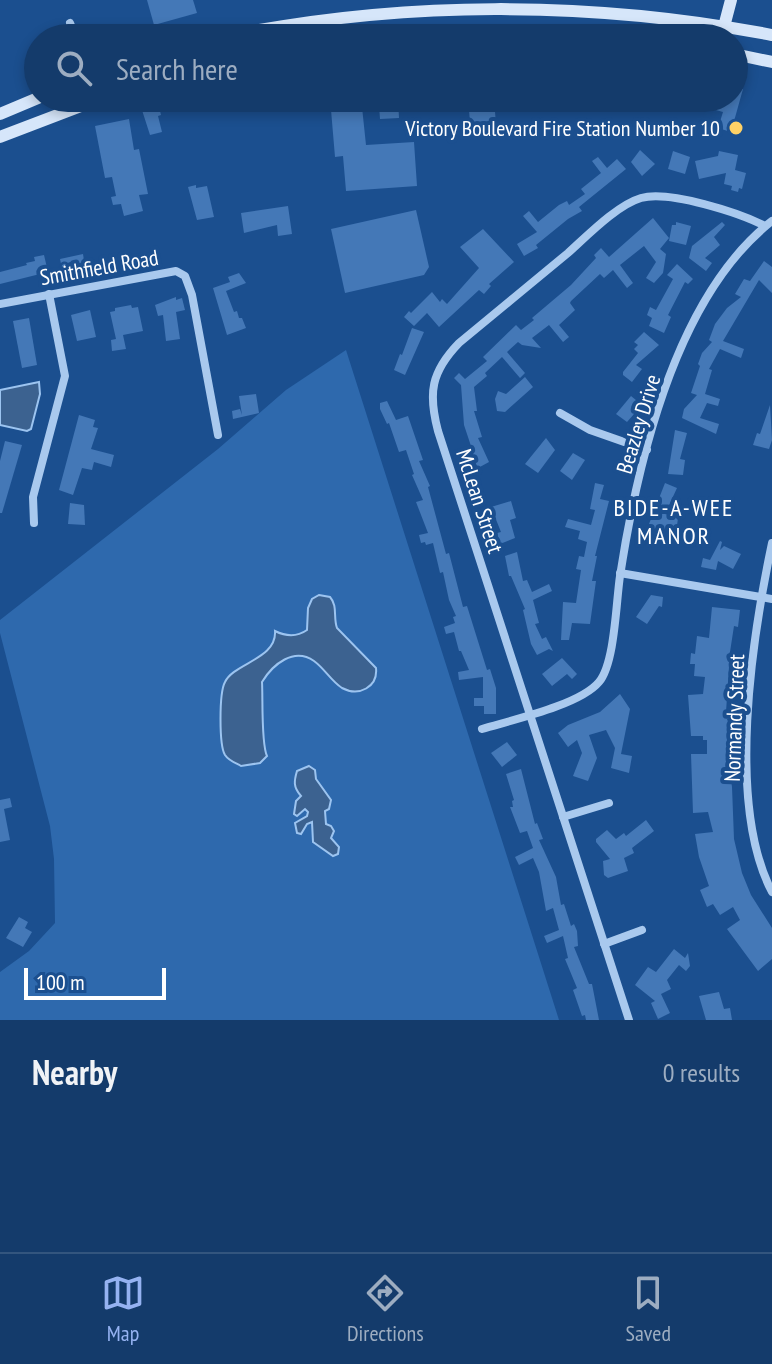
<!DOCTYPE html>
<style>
body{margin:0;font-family:"PT Sans Narrow",sans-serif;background:#1d4271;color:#f1f3f6}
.scale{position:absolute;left:24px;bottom:20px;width:142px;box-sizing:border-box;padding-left:8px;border:4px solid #fff;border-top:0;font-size:22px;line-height:28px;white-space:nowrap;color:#fff;-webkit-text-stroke:6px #1b4f8f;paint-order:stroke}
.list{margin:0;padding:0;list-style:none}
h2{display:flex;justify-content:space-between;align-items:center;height:104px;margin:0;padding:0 32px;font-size:34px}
h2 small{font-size:26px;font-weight:400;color:#9dadc1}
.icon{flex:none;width:44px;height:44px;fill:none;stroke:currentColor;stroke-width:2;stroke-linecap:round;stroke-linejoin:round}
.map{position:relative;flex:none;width:772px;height:1020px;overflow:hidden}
.search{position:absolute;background:#143b6b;box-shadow:0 4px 12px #0003;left:24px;right:24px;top:24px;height:88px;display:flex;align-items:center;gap:20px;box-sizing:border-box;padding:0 28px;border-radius:44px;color:#9dadc1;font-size:30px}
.sheet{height:232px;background:#143b6b}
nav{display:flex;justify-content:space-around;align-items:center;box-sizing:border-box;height:112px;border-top:2px solid #33557e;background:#143b6b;font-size:22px;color:#9dadc1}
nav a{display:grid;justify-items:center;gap:4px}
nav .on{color:#95b2f1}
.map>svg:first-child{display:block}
</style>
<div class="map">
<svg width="772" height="1020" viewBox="0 0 772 1020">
<rect width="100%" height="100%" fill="#1b4f8f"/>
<polygon fill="#2e69ad" points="346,350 559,1020 0,1020 0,972 29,951 55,923 54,859 50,826 0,633 0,620 218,449 286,390"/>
<g fill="#3c6290" stroke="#9cc4f0" stroke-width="2">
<polygon points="39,382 40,394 31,429 27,431 0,425 0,390"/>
<path d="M 319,595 L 330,597 C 338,606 333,617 337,628 L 376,668 C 378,687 359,697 342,688 C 331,681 325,669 314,661 C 294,647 273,664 262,682 C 263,698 261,744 267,756 L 260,763 L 241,766 C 236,763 229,761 225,755 C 219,745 219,693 225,682 C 234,663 277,659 275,631 C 285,636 297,637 307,630 L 308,608 L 312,599 Z"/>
<path d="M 309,766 L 315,770 L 316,779 L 331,800 L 329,809 L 325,811 L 326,824 L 331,826 L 334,831 L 331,838 L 339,847 L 338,854 L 333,856 L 313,842 L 312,822 L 307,824 L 301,834 L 297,833 L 295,823 L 307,816 L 308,812 L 305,809 L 297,816 L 294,814 L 296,801 L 301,796 C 293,787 294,781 297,771 Z"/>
</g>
<g fill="#4478b7">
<polygon points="147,0 193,0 197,13 154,25"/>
<polygon points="734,86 743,89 731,132 718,128 723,112 680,100 681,98 734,98"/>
<polygon points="330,98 398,98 399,118 380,119 379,106 362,107 366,145 414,142 417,186 346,191 343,156 335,157"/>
<polygon points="468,98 494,98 496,125 514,125 514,135 471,135"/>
<polygon points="158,102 161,115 158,116 162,132 150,135 141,107"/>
<polygon points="129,119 134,150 139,149 148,194 139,195 143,211 124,216 121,204 113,205 111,197 116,196 112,177 105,178 95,126"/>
<polygon points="640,150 655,164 642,176 631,162"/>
<polygon points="673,151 690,157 685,174 668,169"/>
<polygon points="719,151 738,155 735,170 746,173 742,189 739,188 738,192 731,190 732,186 724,184 726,173 699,179 695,161 718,156"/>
<polygon points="598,157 607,168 617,159 626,169 579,207 582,211 568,219 536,245 538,248 524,256 517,244 537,232 523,216 529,211 538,222 559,205 567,201 569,205 585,194 581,189 601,173 592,161"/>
<polygon points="196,185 196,188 207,186 214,217 197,220 188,187"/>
<polygon points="288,206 292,234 278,236 277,225 244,233 241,213"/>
<polygon points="416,210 429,267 424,275 345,293 331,229"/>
<polygon points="653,218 669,238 660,249 666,254 663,273 654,283 646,278 656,262 644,246 620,265 633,283 627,288 613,270 604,278 600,274 571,301 570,303 575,310 559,325 569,337 563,342 549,325 532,338 541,348 522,345 518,342 507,352 525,373 520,378 502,357 485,373 487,376 474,387 477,411 474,411 482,437 478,438 489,462 478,468 471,453 473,452 464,425 461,385 454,378 459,373 465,379 487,361 483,357 516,325 521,330 534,320 532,318 571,285 596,258 594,255 601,248 609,257"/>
<polygon points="676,222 691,226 686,245 669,241 672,225 676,225"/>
<polygon points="722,222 725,225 714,237 720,245 705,258 712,263 706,271 689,258 692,246"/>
<polygon points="483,229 514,262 489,284 491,286 484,294 479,290 439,327 427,313 414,326 404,317 409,311 411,313 432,292 440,302 442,299 447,304 479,268 460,247"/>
<polygon points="83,254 85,267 79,268 80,272 63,273 60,259"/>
<polygon points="44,255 48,272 0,284 0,272 27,265 26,263 35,261 34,257"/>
<polygon points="764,261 772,267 772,293 759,280 723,341 744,349 741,358 720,349 709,369 712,370 705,394 720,399 718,406 707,403 700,418 719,424 716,434 682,418 684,409 697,395 691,393 700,366 698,364 702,353 712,342 709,340 715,324 727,308 741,297 735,294 744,279 750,281"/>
<polygon points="677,264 693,279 688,284 685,282 668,315 671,317 664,333 649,326 652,318 647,315 650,307 656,310 673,279 667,275"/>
<polygon points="239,273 246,283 226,291 234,312 237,311 239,318 242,318 246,328 227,335 213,288 230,282 228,277"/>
<polygon points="176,297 176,300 182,298 185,310 176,312 180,339 166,341 163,315 158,316 155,305"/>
<polygon points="131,305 132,308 138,307 143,331 123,335 126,349 112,351 111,340 116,339 110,312 115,311 115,308"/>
<polygon points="90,310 96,337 77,341 71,315"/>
<polygon points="29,318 37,365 22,368 13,321"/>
<polygon points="412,328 424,332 405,375 394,370 400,354 402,355"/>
<polygon points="644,332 659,345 636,365 642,369 632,382 623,375 623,372 638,353 634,349 638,345 634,342"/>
<polygon points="525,377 533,387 505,412 497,411 495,399 498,391 506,394"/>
<polygon points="256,394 259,413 233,419 232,411 240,409 242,415 239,396"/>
<polygon points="631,396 642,405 627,422 616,414"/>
<polygon points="387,401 396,420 408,416 423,460 419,461 430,486 428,487 446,554 449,553 463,607 467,606 487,670 490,669 496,688 496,714 484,714 484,706 474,706 474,698 483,698 483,677 459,680 458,672 469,670 461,651 459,651 454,632 446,634 444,627 455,623 453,617 456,616 449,600 443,572 440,573 433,543 426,545 425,542 421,543 419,535 428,533 416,502 423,500 412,475 414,474 406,450 399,452 389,423 387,424 380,409 380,403"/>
<polygon points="770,405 772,440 769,449 753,445 757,433 760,434"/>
<polygon points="79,415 95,420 93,427 98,428 91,449 114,455 111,467 94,462 92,470 82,468 73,495 59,490"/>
<polygon points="675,430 687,433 680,459 685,460 683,475 668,474"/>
<polygon points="546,438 555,450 538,473 525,464"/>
<polygon points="5,441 22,445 2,513 0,513 0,461"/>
<polygon points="573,453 585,460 572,480 560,471"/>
<polygon points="595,483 604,485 600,499 609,501 595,556 597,556 592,581 596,581 590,624 572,623 569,640 561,640 563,602 576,603 581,570 576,569 579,556 584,557 587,542 578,539 580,531 565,527 568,519 591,525 595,510 590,509"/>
<polygon points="665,483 677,488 665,514 678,518 676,533 651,528 649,524"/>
<polygon points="511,501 516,518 510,520 515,538 500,544 497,533 501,532 491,507"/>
<polygon points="70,503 84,505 85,525 68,524"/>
<polygon points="720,541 722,542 720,550 724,546 741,554 733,569 718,561 716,570 701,567 703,558 710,560"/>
<polygon points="517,552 523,581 527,580 532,592 549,584 552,591 533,600 539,623 535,624 542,639 546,637 553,651 549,649 537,655 531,644 523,610 525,609 511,576 509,576 505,556"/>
<polygon points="651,595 663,597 662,607 659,606 647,624 636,617"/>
<polygon points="712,607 740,610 738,627 734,626 730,652 726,712 729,713 727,749 732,787 734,839 742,873 751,895 772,928 772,959 758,971 727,929 740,920 733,907 720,915 713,904 707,907 700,890 709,886 699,857 695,834 713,832 708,812 693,813 691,754 707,754 707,740 703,740 703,736 691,736 688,695 703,694 705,677 694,676 695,664 690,664 691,653 695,654 697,636 709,638"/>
<polygon points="562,658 577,674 572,679 567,674 552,686 542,674"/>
<polygon points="620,694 630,709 621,754 632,756 629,773 611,768 615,748 606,730 589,735 597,758 588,781 573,776 582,753 577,740 568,747 558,733 568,725 600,712"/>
<polygon points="507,742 517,755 502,767 491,753"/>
<polygon points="521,769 535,824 537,823 543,839 539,840 556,877 561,905 564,904 571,926 574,924 577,931 578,946 574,947 589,984 592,984 599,1020 586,1020 585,1015 582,1016 573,990 577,988 565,959 568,958 563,936 547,943 544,936 559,930 553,908 546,911 539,872 533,858 519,865 515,857 533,848 527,831 520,833 510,807 513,807 512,801 514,800 506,774"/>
<polygon points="10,798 12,807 4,809 10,840 0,842 0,800"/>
<polygon points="646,820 654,831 632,848 634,853 624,858 628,871 608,878 604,875 603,861 610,859 596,842 596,839 607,830 616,839 624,833 626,836"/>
<polygon points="19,917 28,922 25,928 32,932 23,947 6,938"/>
<polygon points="674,949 685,958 688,953 690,966 686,971 679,965 667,980 671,989 661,994 670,1013 658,1019 651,1003 655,1001 635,985 648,967 656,972"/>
<polygon points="719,992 724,1009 730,1008 732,1020 706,1020 699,996"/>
</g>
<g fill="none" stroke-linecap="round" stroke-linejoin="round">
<g stroke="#a9c9ee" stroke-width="8">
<polyline points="70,23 76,38"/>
<polyline points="0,304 176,271 185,276 192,295 218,435"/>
<polyline points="560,413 590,430 647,450"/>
<polyline points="34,523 33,497 65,376 49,294"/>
<path d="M 772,543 C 752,638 726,804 772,892"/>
<polyline points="620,573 772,599"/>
<path d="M 482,729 C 512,720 580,705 599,682 C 615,663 616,602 620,576 C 638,459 676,296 772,221"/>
<polyline points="563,817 609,803"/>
<polyline points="604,944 642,930"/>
<path d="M 629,1020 L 438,431 C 428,393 431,372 459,343 C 495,313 532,283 568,253 C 587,236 617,205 641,198 C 669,190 740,213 765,226"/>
</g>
<g stroke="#d6e6fa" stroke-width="12">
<path d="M 218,38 C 399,0 591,0 772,35"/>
<path d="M 376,38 C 459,28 545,27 628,38"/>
<polyline points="721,38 731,0"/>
<polyline points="734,54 772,62"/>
<polyline points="0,114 38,98"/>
<polyline points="0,137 102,98"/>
</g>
</g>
<circle fill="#ffd166" stroke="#1b4f8f" stroke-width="3" cx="736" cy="128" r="8"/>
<g text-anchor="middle" stroke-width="8" stroke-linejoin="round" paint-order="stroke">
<g font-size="22" fill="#fff" stroke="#1b4f8f" text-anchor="end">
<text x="720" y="136">Victory Boulevard Fire Station Number 10</text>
</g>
<g font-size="22" fill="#fff" stroke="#1b4f8f">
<text transform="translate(99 267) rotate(-10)" y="8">Smithfield Road</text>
<text transform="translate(638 424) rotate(-73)" y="8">Beazley Drive</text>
<text transform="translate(480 501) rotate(72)" y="8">McLean Street</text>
<text transform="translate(734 718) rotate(-88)" y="8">Normandy Street</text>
</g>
<g font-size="24" letter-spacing="2" fill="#fff" stroke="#1b4f8f">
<text x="674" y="516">BIDE-A-WEE<tspan x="674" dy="28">MANOR</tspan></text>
</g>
</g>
</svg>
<div class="scale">100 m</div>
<div class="search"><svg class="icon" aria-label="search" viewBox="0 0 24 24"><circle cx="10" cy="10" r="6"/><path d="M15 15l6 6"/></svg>Search here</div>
</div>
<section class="sheet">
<h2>Nearby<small>0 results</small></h2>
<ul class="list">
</ul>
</section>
<nav>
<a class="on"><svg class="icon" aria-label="map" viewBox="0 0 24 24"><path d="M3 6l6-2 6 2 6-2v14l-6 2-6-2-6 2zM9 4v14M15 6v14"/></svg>Map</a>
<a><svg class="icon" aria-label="directions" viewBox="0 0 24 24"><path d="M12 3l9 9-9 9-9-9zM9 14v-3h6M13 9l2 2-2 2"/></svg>Directions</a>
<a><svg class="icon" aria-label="saved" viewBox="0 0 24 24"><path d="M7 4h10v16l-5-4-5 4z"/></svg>Saved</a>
</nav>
